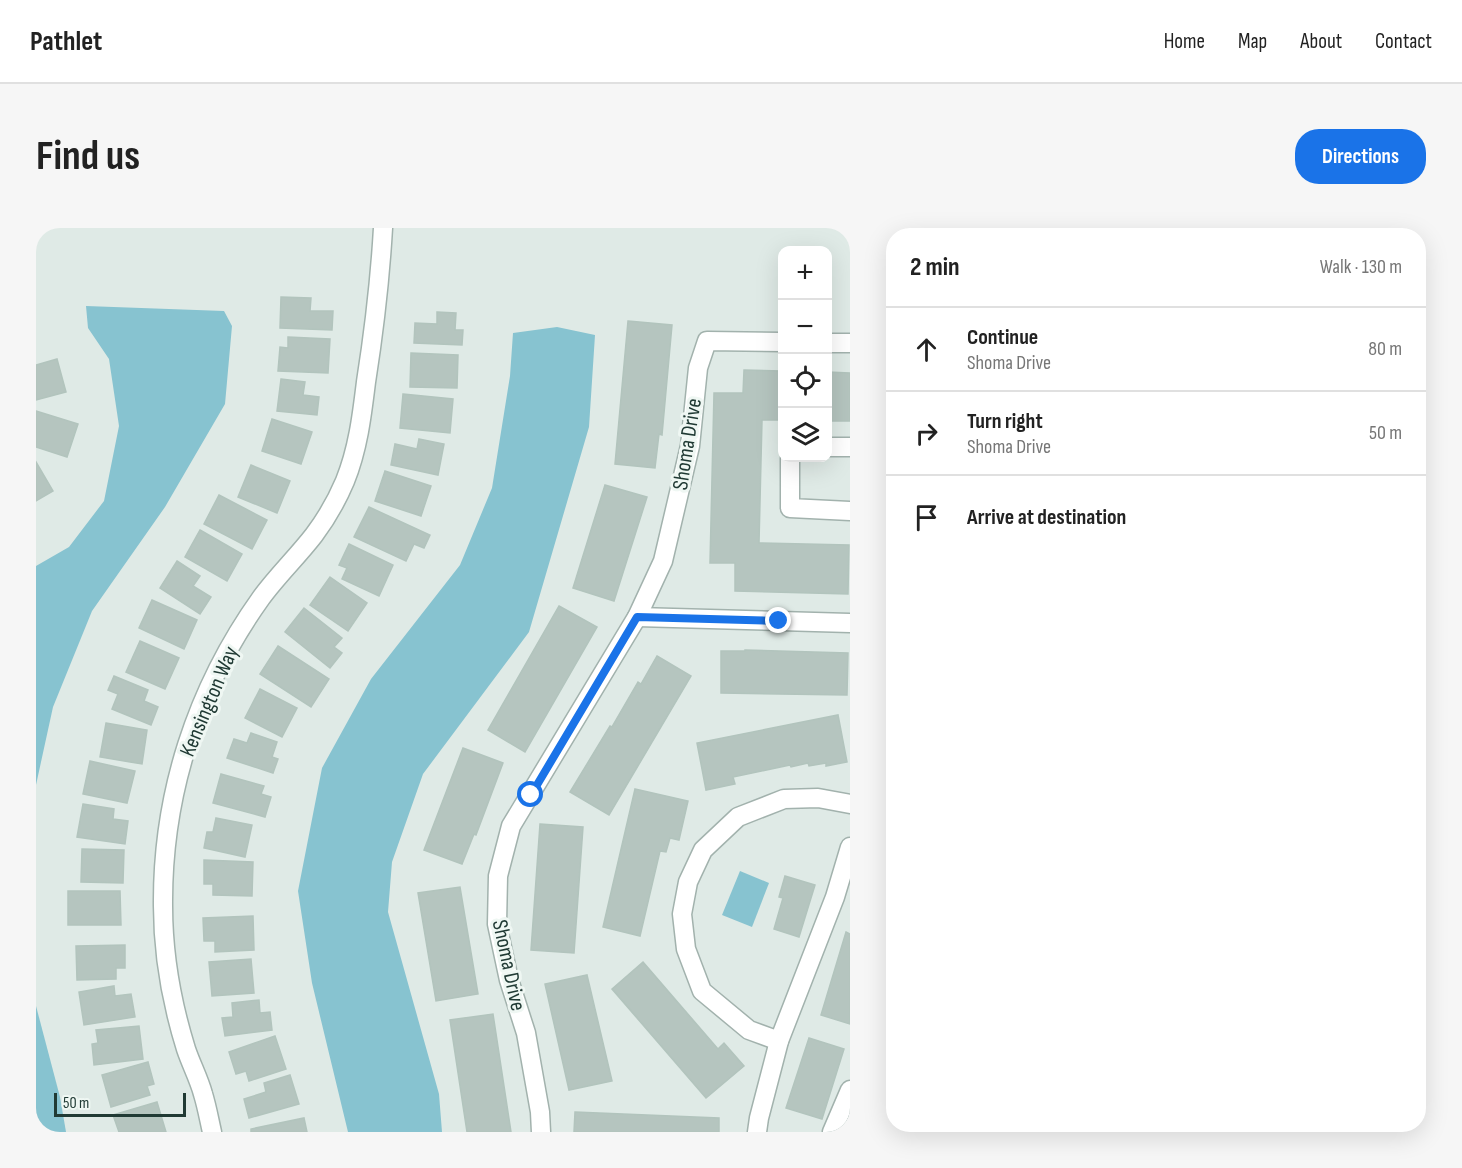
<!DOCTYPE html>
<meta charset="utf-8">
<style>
body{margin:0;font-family:"Sofia Sans Condensed",sans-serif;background:#f6f6f6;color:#222}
.controls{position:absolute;right:18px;top:18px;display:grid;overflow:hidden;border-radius:12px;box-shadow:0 6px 24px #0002}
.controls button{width:54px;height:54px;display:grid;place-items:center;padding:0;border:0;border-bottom:2px solid #e0e0e0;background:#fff;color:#222;font:30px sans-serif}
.scale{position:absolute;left:18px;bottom:15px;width:132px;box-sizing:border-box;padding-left:6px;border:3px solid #203a34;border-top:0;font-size:16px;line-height:21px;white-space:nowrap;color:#203a34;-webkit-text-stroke:4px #eff7f3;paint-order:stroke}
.stop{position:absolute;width:18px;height:18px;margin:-14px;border:4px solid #1a73e8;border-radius:50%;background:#fff}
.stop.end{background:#1a73e8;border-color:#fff;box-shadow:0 2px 6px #0008}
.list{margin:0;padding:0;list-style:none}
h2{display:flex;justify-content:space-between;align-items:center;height:78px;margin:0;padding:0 24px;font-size:26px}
h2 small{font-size:20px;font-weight:400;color:#767676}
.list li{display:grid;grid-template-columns:39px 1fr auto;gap:18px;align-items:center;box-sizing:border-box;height:84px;padding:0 24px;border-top:2px solid #e0e0e0}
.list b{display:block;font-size:22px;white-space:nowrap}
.list p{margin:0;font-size:20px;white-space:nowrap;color:#767676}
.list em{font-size:20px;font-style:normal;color:#767676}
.icon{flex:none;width:33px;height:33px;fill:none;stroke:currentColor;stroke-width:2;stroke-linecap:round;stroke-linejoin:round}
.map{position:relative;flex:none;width:814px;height:904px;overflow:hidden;border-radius:24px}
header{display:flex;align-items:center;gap:36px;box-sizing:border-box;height:84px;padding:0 30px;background:#fff;border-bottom:2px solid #e0e0e0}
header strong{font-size:28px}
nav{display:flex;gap:33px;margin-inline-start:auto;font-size:21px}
.intro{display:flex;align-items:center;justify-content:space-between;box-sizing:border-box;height:144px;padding:0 36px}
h1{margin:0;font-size:42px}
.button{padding:15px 27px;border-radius:24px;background:#1a73e8;color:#fff;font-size:21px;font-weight:700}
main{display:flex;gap:36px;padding:0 36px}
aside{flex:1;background:#fff;border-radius:24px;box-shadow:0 6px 24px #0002}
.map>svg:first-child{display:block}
</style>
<header>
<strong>Pathlet</strong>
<nav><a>Home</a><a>Map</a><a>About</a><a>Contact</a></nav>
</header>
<div class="intro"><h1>Find us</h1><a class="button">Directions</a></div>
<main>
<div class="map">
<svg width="814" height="904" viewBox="0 0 814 904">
<rect width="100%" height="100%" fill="#dfeae6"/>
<g fill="#87c3d0">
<polygon points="50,78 188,83 196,98 189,176 129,279 56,383 17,479 0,557 0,338 33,319 68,273 83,198 73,131 52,100"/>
<polygon points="521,99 559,107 553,199 493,404 387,546 356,634 352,684 403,866 406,904 312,904 276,755 262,663 286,540 335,451 424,337 456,260 474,148 477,105"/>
<polygon points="704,643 733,655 716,699 686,687"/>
<polygon points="0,778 24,869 30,904 0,904"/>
</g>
<g fill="#b5c5bf" stroke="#b2c4bd" stroke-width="1.5">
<polygon points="245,69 275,70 274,83 297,83 296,102 244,100"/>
<polygon points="401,84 420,85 419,102 427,102 426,117 378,115 379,95 401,96"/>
<polygon points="592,93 636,97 626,207 623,206 619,240 579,236"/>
<polygon points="252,109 294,111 292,145 242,143 244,119 252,120"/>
<polygon points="375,125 422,127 421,160 374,159"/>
<polygon points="21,131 30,164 0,172 0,137"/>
<polygon points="708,142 746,143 746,192 726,192 723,315 813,317 812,366 699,363 699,335 674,335 678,165 707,165"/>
<polygon points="792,144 814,145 814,193 792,193"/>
<polygon points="245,151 269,154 267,167 283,169 281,187 241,183"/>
<polygon points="367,166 417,171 414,205 364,200"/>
<polygon points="0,183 42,196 31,229 0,219"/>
<polygon points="236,191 276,204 265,236 226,223"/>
<polygon points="383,211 408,216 402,247 355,237 359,216 381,221"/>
<polygon points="0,234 17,263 0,273"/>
<polygon points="215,237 254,253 241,285 202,269"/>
<polygon points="349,243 395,258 385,288 339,273"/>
<polygon points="569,257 611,269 578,373 537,360"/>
<polygon points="183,267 231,292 216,321 168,296"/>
<polygon points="333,279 394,307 388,320 378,316 370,333 318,309"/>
<polygon points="164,302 206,326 191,353 149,329"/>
<polygon points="313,316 357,337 343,368 306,351 311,340 303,337"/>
<polygon points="141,333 164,348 157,358 175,369 164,386 124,360"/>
<polygon points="294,349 331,375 312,403 274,377"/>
<polygon points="116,372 161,392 148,421 103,400"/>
<polygon points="523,378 561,399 489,524 452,502"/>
<polygon points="268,380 306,410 298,419 306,425 294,440 249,404"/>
<polygon points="104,413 143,430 129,461 90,444"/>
<polygon points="242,418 293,451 275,479 224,446"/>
<polygon points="709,422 812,425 811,467 685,465 685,423 709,423"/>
<polygon points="621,428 655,448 573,587 534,564 574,498 576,499 602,454 605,456"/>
<polygon points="78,448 112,462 108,473 122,479 115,497 76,481 82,466 72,462"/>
<polygon points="224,461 261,480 246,509 209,490"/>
<polygon points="802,487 811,534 790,538 790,535 773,538 772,535 755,539 754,537 697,549 699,556 670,562 661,515"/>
<polygon points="70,495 111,502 106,536 64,529"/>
<polygon points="215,505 241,514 236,529 242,531 237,545 191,530 198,511 211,515"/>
<polygon points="427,520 467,535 440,607 438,606 426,636 388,622"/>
<polygon points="54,533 99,543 91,575 47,566"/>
<polygon points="185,546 228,558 225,566 235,569 229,589 177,575"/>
<polygon points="599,561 652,573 643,612 634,610 630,624 624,623 604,708 567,699"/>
<polygon points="47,576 78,581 77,591 92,593 89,616 41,609"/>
<polygon points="180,590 216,597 209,629 168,620 171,604 177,604"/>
<polygon points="504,596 547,599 538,725 495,722"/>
<polygon points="46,621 88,622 87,655 45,654"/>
<polygon points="168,632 217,634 216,668 177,667 177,656 168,656"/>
<polygon points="749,648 779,657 763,709 738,701 747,670 743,669"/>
<polygon points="424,659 442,766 400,773 382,665"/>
<polygon points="32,663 84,663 85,697 32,697"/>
<polygon points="217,688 218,722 179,724 179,713 168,713 167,690"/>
<polygon points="810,704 814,706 814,796 785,787"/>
<polygon points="89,717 89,740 80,740 80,751 41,752 40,718"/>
<polygon points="215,731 218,765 176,768 173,734"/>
<polygon points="607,734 682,821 688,815 708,838 670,870 576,761"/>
<polygon points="551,747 576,853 533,862 509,756"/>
<polygon points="78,758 79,768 95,766 99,789 48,797 43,764"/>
<polygon points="223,772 224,785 234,784 236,802 189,808 186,790 197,789 196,775"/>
<polygon points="457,786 475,904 431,904 414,792"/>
<polygon points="103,798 107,831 58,837 56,816 62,815 60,802"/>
<polygon points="239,808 250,841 213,853 210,843 200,846 193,824"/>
<polygon points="773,810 808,821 786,891 750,880"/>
<polygon points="112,834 118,856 111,858 114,867 75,879 66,847"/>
<polygon points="254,847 263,876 213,890 208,871 230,864 228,855"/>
<polygon points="121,874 130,904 83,904 77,887"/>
<polygon points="539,884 683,890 683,904 538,904"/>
<polygon points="268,890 271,904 215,904 215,901"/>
</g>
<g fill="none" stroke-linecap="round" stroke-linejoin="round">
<defs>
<g id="minor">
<polyline points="792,115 814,115"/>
<polyline points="792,219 814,219"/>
<polyline points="754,230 754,280 814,283"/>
<polyline points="601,389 814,395"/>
<polyline points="743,813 713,802 666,763 650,721 646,686 652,654 667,622 702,589 748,571 782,570 814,576"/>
<path d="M 176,904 C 173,891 171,879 167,866 C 163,851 155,836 150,821 C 136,776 127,726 127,678 C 126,567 160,461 225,370 C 241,348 261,329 278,307 C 290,291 301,272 309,253 C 322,221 326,187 330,154 C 338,103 344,52 347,0"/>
<polyline points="505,904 504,884 490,805 473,752 461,696 462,648 475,598 601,389 627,333 654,218 662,140 671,113 746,114"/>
<polyline points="721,904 723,890 743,813 799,669 814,619"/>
<polyline points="796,904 814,862"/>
</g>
</defs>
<use href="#minor" stroke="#a2b2ad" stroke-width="21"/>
<use href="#minor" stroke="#fff" stroke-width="18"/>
</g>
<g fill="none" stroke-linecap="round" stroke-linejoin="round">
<polyline stroke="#1a73e8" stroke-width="8" points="495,567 601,389 743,393"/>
</g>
<g text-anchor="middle" stroke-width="6" stroke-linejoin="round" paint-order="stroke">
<g font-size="22" fill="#203a34" stroke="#eff7f3">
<text transform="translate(650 216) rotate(-81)" y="8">Shoma Drive</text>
<text transform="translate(172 473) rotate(-67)" y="8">Kensington Way</text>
<text transform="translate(474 737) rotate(78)" y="8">Shoma Drive</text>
</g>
</g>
</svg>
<div class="controls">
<button>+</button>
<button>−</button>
<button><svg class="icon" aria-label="locate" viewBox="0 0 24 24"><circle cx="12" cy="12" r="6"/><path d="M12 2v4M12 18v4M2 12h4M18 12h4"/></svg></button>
<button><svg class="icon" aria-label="layers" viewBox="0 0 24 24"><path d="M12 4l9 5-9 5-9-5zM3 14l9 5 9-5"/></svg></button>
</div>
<div class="scale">50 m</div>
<div class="stop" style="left:495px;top:567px"></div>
<div class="stop end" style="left:743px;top:393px"></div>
</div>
<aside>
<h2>2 min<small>Walk · 130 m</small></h2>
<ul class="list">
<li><svg class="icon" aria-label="ahead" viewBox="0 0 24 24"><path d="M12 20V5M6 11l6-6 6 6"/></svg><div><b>Continue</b><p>Shoma Drive</p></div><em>80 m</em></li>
<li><svg class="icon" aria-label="right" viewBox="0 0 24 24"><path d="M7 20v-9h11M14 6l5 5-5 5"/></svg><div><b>Turn right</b><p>Shoma Drive</p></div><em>50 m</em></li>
<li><svg class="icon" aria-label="arrive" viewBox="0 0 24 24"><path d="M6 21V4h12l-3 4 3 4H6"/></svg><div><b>Arrive at destination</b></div></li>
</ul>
</aside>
</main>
